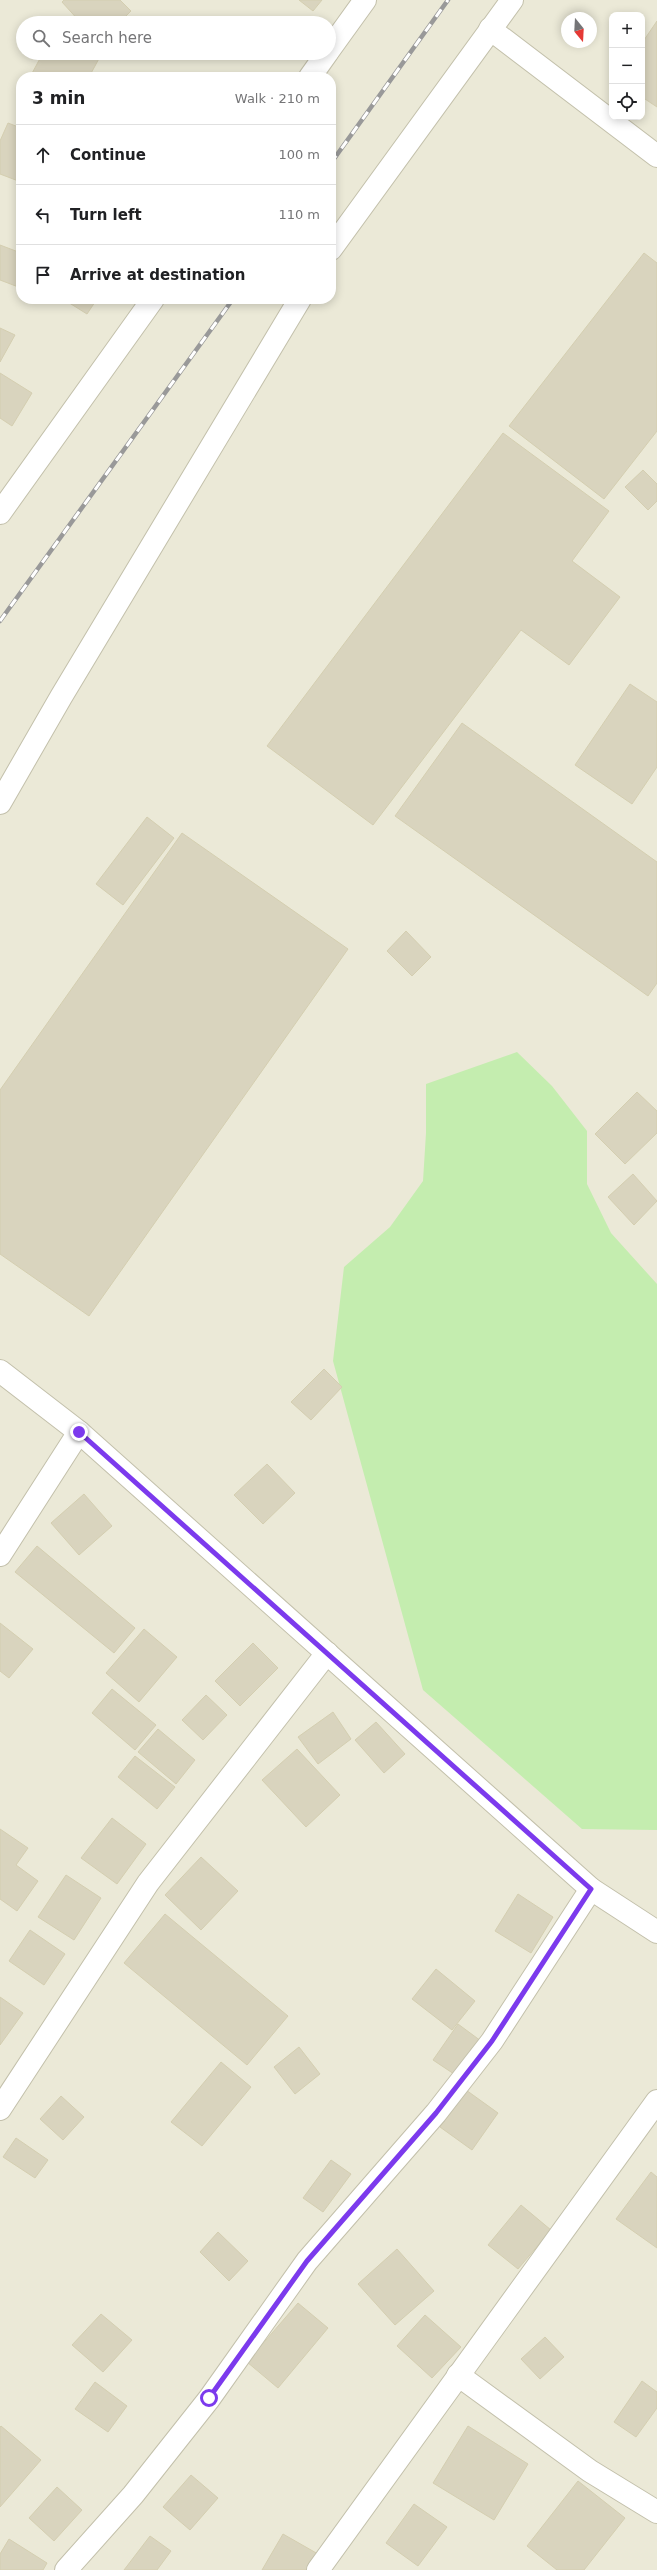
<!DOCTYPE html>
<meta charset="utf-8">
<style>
body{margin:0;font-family:"DejaVu Sans",sans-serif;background:#f2f2f2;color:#202124}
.controls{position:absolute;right:12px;top:12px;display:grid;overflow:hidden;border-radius:8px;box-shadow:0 2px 10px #0003}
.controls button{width:36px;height:36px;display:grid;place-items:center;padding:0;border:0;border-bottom:1px solid #e0e0e0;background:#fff;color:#202124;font:20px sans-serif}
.compass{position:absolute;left:561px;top:12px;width:36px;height:36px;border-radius:50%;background:#fff;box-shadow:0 2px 10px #0003;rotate:162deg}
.stop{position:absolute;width:12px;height:12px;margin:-9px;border:3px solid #7c3aed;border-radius:50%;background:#fff}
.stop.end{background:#7c3aed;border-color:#fff;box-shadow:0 1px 4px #0008}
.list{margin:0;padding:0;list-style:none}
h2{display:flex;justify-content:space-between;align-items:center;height:52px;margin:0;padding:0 16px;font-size:17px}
h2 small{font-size:13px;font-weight:400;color:#757577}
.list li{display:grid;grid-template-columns:26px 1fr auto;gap:12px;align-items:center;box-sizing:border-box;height:60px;padding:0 16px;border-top:1px solid #e0e0e0}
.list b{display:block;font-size:15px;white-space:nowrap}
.list em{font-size:13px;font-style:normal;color:#757577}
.icon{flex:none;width:22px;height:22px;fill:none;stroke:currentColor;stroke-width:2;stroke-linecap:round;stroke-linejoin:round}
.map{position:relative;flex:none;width:657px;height:2570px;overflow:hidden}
.search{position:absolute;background:#fff;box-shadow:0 2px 10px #0003;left:16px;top:16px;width:320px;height:44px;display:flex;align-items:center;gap:10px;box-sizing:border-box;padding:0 14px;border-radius:22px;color:#757577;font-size:15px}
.panel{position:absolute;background:#fff;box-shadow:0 2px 10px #0003;left:16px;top:72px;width:320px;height:232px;border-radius:16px}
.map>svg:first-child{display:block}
</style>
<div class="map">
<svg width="657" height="2570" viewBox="0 0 657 2570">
<rect width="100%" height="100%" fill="#f6f5ea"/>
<path fill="#ebe9d7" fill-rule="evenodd" d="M 0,0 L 657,0 L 657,2570 L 0,2570 ZM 612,15 L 642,15 L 642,117 L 612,117 ZM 567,18 L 591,18 L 591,42 L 567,42 ZM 23,23 L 329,23 L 329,53 L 23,53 ZM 21,77 L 331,77 L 331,299 L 21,299 Z"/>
<polygon fill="#c4edaf" points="517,1052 552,1086 587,1131 587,1184 611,1233 657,1284 657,1830 582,1829 423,1690 333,1361 344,1267 390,1227 423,1181 426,1133 426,1084"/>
<g fill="#d9d4be" stroke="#d4ceb0">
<polygon points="64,0 120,0 131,11 119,23 81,23 62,2"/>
<polygon points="299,0 322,0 313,11"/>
<polygon points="657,21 657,107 642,97 642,43"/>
<polygon points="43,53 102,53 89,77 30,77"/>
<polygon points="8,123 21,128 21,182 0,174 0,141"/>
<polygon points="0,245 21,253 21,288 0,280"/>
<polygon points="644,253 657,263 657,431 604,499 509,426"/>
<polygon points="63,299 97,299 87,314"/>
<polygon points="0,328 15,335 0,362"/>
<polygon points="0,373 32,393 12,426 0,418"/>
<polygon points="503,433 609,511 572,561 620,597 569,665 521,630 373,825 267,746"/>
<polygon points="643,470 657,484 657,501 648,510 625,487"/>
<polygon points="630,684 657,702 657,767 632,804 575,765"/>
<polygon points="462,723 657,862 657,983 648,996 395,816"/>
<polygon points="147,817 174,838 123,905 96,884"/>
<polygon points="182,833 348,949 89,1316 0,1254 0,1090"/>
<polygon points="406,931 431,957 412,976 387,951"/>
<polygon points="637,1092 657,1111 657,1133 625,1164 595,1134"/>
<polygon points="633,1174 657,1201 634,1225 608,1197"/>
<polygon points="324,1369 342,1387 311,1420 291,1402"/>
<polygon points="267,1464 295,1493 263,1524 234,1495"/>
<polygon points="84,1494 112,1526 79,1555 51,1523"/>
<polygon points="37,1546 135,1628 114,1653 15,1572"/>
<polygon points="0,1623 33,1649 9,1678 0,1671"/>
<polygon points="144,1629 177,1657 139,1702 106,1673"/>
<polygon points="253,1643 278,1668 240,1706 215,1681"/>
<polygon points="112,1689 156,1725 135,1750 92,1713"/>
<polygon points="206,1695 227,1715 203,1740 182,1720"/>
<polygon points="333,1712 351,1739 318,1764 298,1737"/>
<polygon points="376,1722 405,1754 384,1773 355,1740"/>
<polygon points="158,1729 195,1760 176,1784 138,1752"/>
<polygon points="297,1749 340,1795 306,1827 262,1780"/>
<polygon points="135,1756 175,1787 157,1809 118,1777"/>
<polygon points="112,1818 146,1844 117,1884 81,1858"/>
<polygon points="0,1829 28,1848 16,1865 38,1881 17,1911 0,1899"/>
<polygon points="201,1857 238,1891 201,1930 165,1895"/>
<polygon points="66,1875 101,1898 74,1940 38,1917"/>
<polygon points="518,1894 553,1917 531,1953 495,1931"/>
<polygon points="165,1914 288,2016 247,2065 124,1963"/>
<polygon points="30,1930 65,1954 44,1985 9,1961"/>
<polygon points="436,1969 475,2001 452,2030 412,1999"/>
<polygon points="0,1997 23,2013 0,2045"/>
<polygon points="458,2024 481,2041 457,2076 433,2060"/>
<polygon points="299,2047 320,2074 295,2094 274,2067"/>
<polygon points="221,2062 251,2087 202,2146 171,2122"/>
<polygon points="466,2090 498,2113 472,2150 440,2127"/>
<polygon points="61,2096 84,2117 63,2140 40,2119"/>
<polygon points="16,2138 48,2160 35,2178 3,2157"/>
<polygon points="331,2160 351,2174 323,2212 303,2198"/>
<polygon points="651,2172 657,2177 657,2248 616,2219"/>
<polygon points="521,2205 551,2230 518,2269 488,2245"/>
<polygon points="218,2232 248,2261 229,2281 200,2252"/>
<polygon points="397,2249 434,2291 395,2325 358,2284"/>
<polygon points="298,2303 328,2328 278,2388 247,2362"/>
<polygon points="101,2314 132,2340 103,2372 72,2345"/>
<polygon points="425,2315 461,2347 432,2378 397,2346"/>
<polygon points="545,2337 564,2357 540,2379 521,2359"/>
<polygon points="642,2381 657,2392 657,2408 636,2437 614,2422"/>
<polygon points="95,2382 127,2406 108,2432 75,2409"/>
<polygon points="1,2426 41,2460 0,2507 0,2427"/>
<polygon points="468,2426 528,2464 494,2520 433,2483"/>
<polygon points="191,2475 218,2498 190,2530 163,2507"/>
<polygon points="578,2481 625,2518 584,2570 557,2570 527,2546"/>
<polygon points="57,2487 82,2510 54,2541 29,2518"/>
<polygon points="414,2504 447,2527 418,2566 386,2543"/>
<polygon points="283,2534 318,2554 308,2570 262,2570"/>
<polygon points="150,2536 171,2551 157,2570 124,2570"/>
<polygon points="9,2539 47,2563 43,2570 0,2570 0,2554"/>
</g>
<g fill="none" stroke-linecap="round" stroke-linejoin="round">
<defs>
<g id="minor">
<polyline points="490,29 657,156"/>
<polyline points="329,50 365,0"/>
<polyline points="310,77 327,53"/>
<polyline points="331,249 512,0"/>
<polyline points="0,513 153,299"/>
<polyline points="0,803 61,697 300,299"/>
<polyline points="0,1371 79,1432 591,1889 657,1932"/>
<polyline points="0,1555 79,1432"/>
<polyline points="0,2109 148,1883 327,1653"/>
<polyline points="458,2375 590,2471 657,2512"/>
<polyline points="66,2570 133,2495 209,2399 307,2261 436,2113 492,2041 591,1889"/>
<polyline points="318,2570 657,2101"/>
</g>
</defs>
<use href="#minor" stroke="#c3c0ab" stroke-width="24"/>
<use href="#minor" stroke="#fff" stroke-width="22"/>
<defs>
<g id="rail">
<polyline points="331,163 448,0"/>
<polyline points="0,621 233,299"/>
</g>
</defs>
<use href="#rail" stroke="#999" stroke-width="4.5"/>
<use href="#rail" stroke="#fff" stroke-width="3" stroke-dasharray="9" stroke-linecap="butt"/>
</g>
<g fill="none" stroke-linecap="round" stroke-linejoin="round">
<polyline stroke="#7c3aed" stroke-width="5" points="79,1432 591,1889 492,2041 436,2113 307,2261 209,2398"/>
</g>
</svg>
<div class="controls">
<button>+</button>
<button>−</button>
<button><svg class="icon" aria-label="locate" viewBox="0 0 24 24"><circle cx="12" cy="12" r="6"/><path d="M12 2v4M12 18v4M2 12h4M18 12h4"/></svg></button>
</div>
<svg class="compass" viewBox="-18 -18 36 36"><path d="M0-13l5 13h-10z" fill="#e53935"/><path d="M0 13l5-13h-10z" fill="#757577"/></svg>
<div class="stop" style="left:209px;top:2398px"></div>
<div class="stop end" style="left:79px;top:1432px"></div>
<div class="search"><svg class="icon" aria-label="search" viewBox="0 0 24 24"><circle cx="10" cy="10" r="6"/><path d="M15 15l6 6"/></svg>Search here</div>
<section class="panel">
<h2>3 min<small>Walk · 210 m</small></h2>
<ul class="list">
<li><svg class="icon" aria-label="ahead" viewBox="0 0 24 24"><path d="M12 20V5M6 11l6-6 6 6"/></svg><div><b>Continue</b></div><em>100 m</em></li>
<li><svg class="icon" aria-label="left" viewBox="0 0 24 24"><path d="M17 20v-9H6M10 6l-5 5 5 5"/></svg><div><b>Turn left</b></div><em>110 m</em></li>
<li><svg class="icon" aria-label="arrive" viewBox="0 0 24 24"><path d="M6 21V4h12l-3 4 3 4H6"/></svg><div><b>Arrive at destination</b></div></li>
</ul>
</section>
</div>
